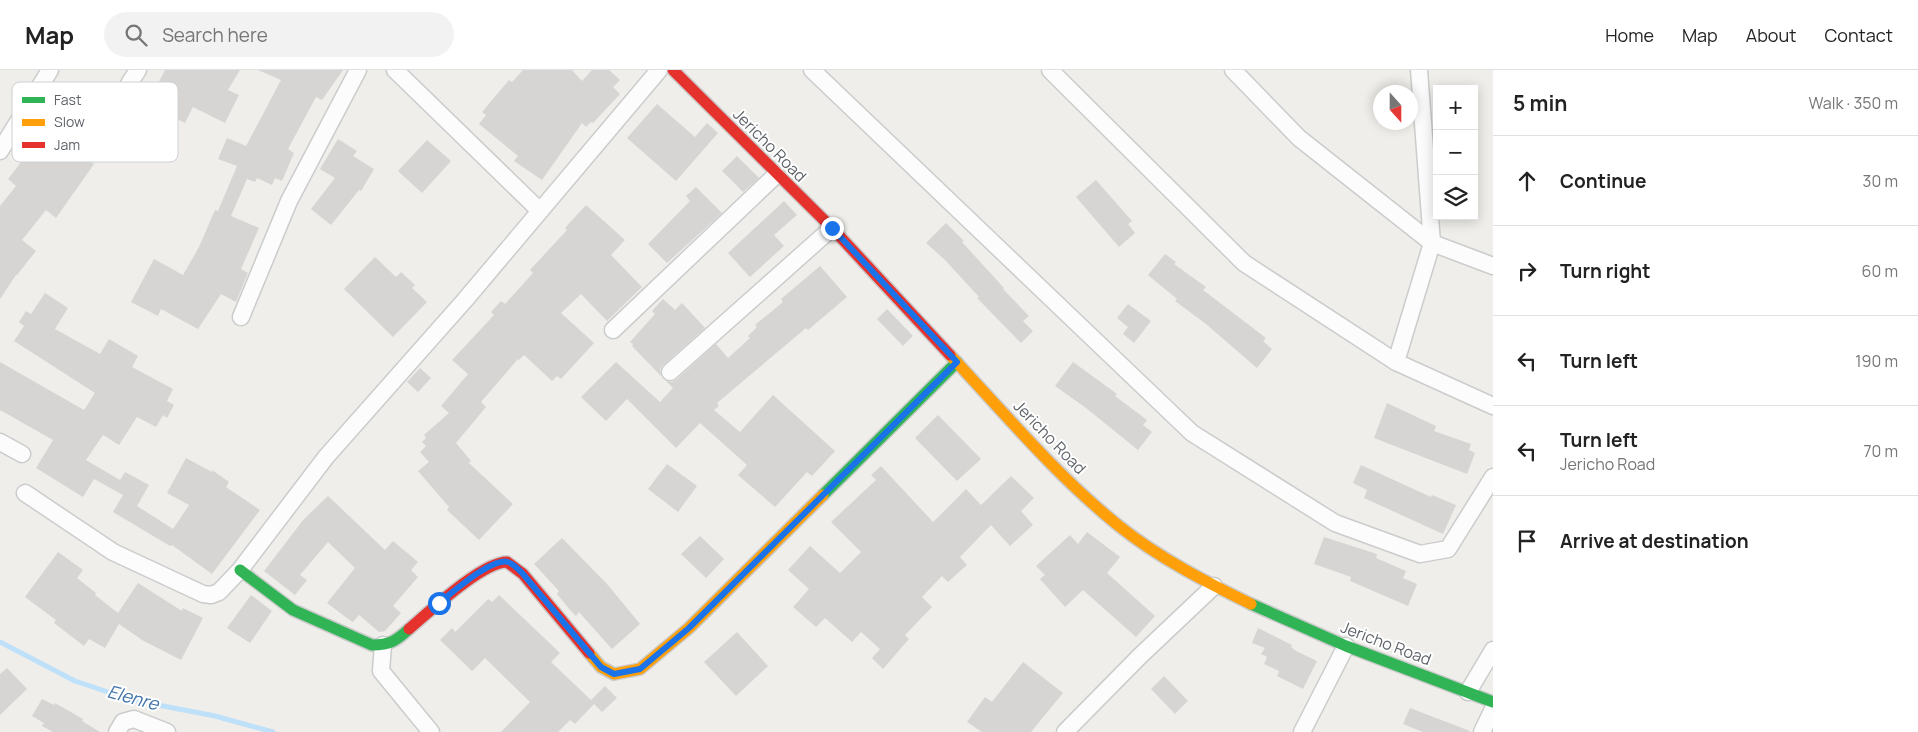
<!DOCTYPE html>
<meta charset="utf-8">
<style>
body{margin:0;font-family:Manrope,sans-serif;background:#f2f2f2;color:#222}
.controls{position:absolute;right:15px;top:15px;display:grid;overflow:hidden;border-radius:0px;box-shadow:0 2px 12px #0003}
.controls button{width:45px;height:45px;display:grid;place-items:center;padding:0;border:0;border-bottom:1px solid #e0e0e0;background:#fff;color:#222;font:25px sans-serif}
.compass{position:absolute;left:1373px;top:15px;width:45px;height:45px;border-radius:50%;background:#fff;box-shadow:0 2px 12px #0003;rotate:159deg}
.stop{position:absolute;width:15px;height:15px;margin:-11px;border:4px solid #1a73e8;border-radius:50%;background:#fff}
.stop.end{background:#1a73e8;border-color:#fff;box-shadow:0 1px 5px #0008}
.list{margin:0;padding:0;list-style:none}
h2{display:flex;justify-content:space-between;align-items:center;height:65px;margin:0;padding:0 20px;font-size:21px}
h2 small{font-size:16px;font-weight:400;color:#767676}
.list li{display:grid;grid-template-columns:32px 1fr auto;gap:15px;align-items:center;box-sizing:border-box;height:90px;padding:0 20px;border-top:1px solid #e0e0e0}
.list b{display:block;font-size:19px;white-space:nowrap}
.list p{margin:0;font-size:16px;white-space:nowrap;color:#767676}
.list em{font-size:16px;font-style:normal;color:#767676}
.icon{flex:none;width:28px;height:28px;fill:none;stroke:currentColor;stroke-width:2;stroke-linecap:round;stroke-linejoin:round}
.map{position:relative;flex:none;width:1493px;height:662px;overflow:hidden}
header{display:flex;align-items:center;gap:30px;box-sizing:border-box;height:70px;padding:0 25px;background:#fff;border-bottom:1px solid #e0e0e0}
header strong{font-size:24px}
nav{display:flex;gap:28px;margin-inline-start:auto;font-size:18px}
.search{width:350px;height:45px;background:#f2f2f2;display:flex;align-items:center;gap:12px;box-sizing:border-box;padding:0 18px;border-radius:28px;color:#767676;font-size:19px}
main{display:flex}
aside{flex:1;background:#fff}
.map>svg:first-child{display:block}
</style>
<header>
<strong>Map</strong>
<div class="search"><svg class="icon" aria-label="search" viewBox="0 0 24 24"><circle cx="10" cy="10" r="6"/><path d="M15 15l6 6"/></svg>Search here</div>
<nav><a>Home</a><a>Map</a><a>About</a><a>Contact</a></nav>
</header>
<main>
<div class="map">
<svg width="1493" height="662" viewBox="0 0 1493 662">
<rect width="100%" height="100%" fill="#efeeea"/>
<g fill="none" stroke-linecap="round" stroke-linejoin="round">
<polyline stroke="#bfe0f9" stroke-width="5" points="0,572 75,611 132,630 215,646 273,662"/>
</g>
<g fill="#d6d5d3">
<polygon points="165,0 240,0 228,20 239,25 225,53 193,37 185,53 173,47 175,43 149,31"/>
<polygon points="258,0 343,0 322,30 316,27 288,79 294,83 282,111 275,108 272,115 257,108 255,112 247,109 231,146 259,158 241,199 248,203 236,232 221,224 198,259 161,239 158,246 131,232 154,189 183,205 199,177 215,140 218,141 237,96 218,89 227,68 246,76 281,10"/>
<polygon points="523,0 572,0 582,11 592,0 609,0 620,10 613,17 620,24 593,53 591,52 586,57 582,53 542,110 514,91 518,86 479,54 486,45 482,42 509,10 512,12"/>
<polygon points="84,31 105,47 104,57 82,86 94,94 56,148 46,140 22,170 36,181 17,205 16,205 0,229 0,136 16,116 8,109 25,87 23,86 43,58 56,68"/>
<polygon points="657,34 695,67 707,53 718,63 676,111 627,68"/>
<polygon points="338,69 357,81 353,86 374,99 361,121 359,120 331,155 311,139 335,108 320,99"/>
<polygon points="427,70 451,91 422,123 398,101"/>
<polygon points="737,86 759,108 743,122 722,101"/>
<polygon points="1096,110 1132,151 1128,154 1135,163 1119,177 1076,127"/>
<polygon points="696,117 722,143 667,193 648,174 690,131 686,126"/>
<polygon points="784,131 797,145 774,165 784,176 750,207 728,183"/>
<polygon points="586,135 625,170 611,185 642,217 607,251 581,224 561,243 594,273 561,309 557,306 552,311 524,285 519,290 518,289 481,332 486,337 456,373 471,391 469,393 513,434 479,470 447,440 449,437 418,401 429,392 420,382 426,376 422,372 426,368 424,365 449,343 441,336 468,304 452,290 494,245 491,242 501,231 505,234 533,203 530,200 567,160 565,158"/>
<polygon points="946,153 964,171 962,172 1004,218 1003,219 1029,246 1023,251 1033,261 1021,273 977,228 979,227 945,190 926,173"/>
<polygon points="1165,184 1176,192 1174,194 1206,217 1203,220 1266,268 1263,271 1272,279 1257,298 1206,254 1175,231 1177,229 1148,205"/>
<polygon points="375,187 396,207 401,202 415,215 412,218 427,232 393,267 344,219"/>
<polygon points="820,196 847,227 808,260 806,258 717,333 719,336 714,340 740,362 773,325 835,381 812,406 807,402 775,437 738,405 747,395 700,353 676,378 627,329 606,351 581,327 616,292 660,332 673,318 666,311 672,312 677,309 716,274 728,288 750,268 748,266 757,257 755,255 783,232 781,229"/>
<polygon points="45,223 68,238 55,259 100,284 109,269 138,286 132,297 173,319 167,331 174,335 167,348 163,345 156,357 137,347 119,375 103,365 86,390 120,410 125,402 149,415 137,436 173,459 189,435 167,423 186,388 212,402 212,400 229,412 226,417 260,440 212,504 172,475 170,476 113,442 123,425 94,409 83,427 36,398 53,370 0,340 0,292 84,340 95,323 14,271 24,256 19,252 26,241 31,244"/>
<polygon points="663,229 675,240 682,233 705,258 663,295 660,299 661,306 632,276 633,274 630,272 655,244 652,241"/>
<polygon points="1128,234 1151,251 1134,273 1123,264 1128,257 1117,248"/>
<polygon points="887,239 913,266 903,276 877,249"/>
<polygon points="1073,292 1117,324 1115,326 1147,350 1143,355 1152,362 1138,380 1086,338 1055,316"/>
<polygon points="420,298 431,308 418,322 407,312"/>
<polygon points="1387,333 1436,356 1434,361 1471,374 1469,380 1475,383 1467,404 1374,368"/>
<polygon points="938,345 981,389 957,411 915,368"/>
<polygon points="667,394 697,416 678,442 648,419"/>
<polygon points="1361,395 1431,427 1432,425 1456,435 1443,464 1364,428 1367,420 1353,413"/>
<polygon points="881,396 933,452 966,419 981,435 1011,406 1034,428 1021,441 1033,455 1010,476 991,455 960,487 967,495 948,512 942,506 922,527 932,537 905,565 909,569 883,599 872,588 880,579 861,562 852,572 825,548 816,557 793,537 809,519 788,500 810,476 840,503 861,482 831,452 876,410 871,405"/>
<polygon points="328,426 385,480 393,471 418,492 411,500 418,507 393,536 401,543 385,561 379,562 359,545 353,552 351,551 327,533 355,498 328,472 300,505 307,510 295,525 264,501 304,449"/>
<polygon points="1087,462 1120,487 1107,503 1155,546 1136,567 1083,520 1065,537 1040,509 1045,505 1036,496 1070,465 1078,474"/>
<polygon points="700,466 724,489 706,508 681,484"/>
<polygon points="1324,467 1377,484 1376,488 1406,501 1403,508 1417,514 1408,536 1350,511 1351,507 1314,494"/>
<polygon points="562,468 607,514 640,554 612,579 579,542 576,546 570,540 557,524 559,521 534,494"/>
<polygon points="58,482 83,500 77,508 96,523 95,525 118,543 138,513 182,541 183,538 203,548 181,590 142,570 119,554 105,578 89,569 84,576 54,553 56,550 25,527"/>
<polygon points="251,525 272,541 250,573 227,558"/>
<polygon points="499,525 560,583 551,592 591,630 605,616 617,628 602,642 594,634 575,654 570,650 558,662 501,662 530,632 485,588 472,601 440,570 452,558 455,562 488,529 492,532"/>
<polygon points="1258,558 1292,575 1291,577 1296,581 1317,591 1303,619 1277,606 1279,601 1264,594 1267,587 1261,584 1265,578 1252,573"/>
<polygon points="737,562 768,596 736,626 704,592"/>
<polygon points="1023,592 1063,623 1031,662 982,662 967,652 985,627 992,632"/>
<polygon points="7,598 27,619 0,645 0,604"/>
<polygon points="1164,606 1188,631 1175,644 1151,619"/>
<polygon points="42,629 54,635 55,633 83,649 82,651 100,662 53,662 42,656 44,653 32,646"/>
<polygon points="1410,638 1470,661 1469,662 1423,662 1403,654"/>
</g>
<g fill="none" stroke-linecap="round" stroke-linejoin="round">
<defs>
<g id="street">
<polyline points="395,0 540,141"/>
<polyline points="812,0 1192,363 1335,453 1420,484 1448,479 1493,407"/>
<polyline points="1050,0 1244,193 1396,292 1493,336"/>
<polyline points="1233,0 1299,68 1432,173 1493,196"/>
<polyline points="113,53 130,12 138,0"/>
<polyline points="0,81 50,0"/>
<polyline points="241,247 289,131 358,0"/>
<polyline points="613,260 776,105"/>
<polyline points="1396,292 1432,173 1419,0"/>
<polyline points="670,302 832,158"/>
<polyline points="0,372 22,384"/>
<polyline points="25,423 113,482 203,524 211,525 219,522 240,500 326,387 465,230 659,0"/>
<polyline points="383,575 381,601 431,662"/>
<polyline points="1468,622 1493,580"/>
<polyline points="117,662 123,652 134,649 167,662"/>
<polyline points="1065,662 1140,586 1214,516"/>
<polyline points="1302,662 1346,576"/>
<polyline points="1482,662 1493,639"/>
</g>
<g id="fast">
<polyline points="823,425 957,292"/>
<path d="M 240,500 L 293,540 L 372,575 C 390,575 396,571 409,559"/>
<polyline points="1251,534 1346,576 1493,632"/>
</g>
<g id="slow">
<path d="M 950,285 C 1005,344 1057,406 1119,456 C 1159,488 1206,512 1251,534"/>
<polyline points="589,583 601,597 614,604 640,599 689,558 823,425"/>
</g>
<g id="jam">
<polyline points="673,0 832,158 950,285"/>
<path d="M 409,559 C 429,542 482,492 507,492 L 523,504 L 589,583"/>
</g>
</defs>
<use href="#street" stroke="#cbcccc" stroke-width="19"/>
<use href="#fast" stroke="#cacacb" stroke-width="14"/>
<use href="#slow" stroke="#cacacb" stroke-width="14"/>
<use href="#jam" stroke="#cacacb" stroke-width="14"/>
<use href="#street" stroke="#fdfcfc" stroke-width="16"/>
<use href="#fast" stroke="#30b455" stroke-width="11"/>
<use href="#slow" stroke="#ff9f0a" stroke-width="11"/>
<use href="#jam" stroke="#e5322d" stroke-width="11"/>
</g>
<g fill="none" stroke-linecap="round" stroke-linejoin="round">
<path stroke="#1a73e8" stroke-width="6" d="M 439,533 C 452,523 492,487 508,492 C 514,494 519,500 523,504 L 601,597 L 614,604 L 640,599 L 689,558 L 957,292 L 832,158"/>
</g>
<g text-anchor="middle" stroke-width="4" stroke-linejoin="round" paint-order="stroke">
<g font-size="16" fill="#5f6368" stroke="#fff">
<text transform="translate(770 75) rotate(45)" y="6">Jericho Road</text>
<text transform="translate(1050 367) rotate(46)" y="6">Jericho Road</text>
<text transform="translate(1386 573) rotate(21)" y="6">Jericho Road</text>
</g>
<g font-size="18" font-style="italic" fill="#4174aa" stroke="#fff">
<text transform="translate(133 628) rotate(15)" y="6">Elenre</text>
</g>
</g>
<rect x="12" y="12" width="166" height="80" rx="8" fill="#fff" stroke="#cfd0d2" stroke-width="1"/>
<rect x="22" y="27" width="23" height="6" fill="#30b455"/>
<rect x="22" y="49" width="23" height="7" fill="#ff9f0a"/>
<rect x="22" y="72" width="23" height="6" fill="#e5322d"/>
<g font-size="14" fill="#5f6368">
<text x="54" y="35">Fast</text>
<text x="54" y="57">Slow</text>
<text x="54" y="80">Jam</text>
</g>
</svg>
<div class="controls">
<button>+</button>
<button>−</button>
<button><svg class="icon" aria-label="layers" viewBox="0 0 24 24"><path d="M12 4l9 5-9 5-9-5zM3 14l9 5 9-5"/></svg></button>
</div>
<svg class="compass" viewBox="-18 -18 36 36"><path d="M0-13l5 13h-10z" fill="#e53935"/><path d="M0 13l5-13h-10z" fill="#767676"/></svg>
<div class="stop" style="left:439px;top:533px"></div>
<div class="stop end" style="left:832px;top:158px"></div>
</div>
<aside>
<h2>5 min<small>Walk · 350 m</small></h2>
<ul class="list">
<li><svg class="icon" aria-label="ahead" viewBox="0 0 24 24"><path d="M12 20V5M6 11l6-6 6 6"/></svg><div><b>Continue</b></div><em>30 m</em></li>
<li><svg class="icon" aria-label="right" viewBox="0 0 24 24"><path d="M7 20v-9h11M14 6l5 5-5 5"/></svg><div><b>Turn right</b></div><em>60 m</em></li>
<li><svg class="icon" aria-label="left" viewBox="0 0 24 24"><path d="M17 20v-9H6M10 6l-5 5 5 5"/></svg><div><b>Turn left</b></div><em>190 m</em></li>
<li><svg class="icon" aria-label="left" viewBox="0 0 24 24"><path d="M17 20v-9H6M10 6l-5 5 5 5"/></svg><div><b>Turn left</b><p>Jericho Road</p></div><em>70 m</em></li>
<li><svg class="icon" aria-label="arrive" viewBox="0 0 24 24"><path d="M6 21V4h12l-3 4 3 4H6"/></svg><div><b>Arrive at destination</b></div></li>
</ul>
</aside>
</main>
